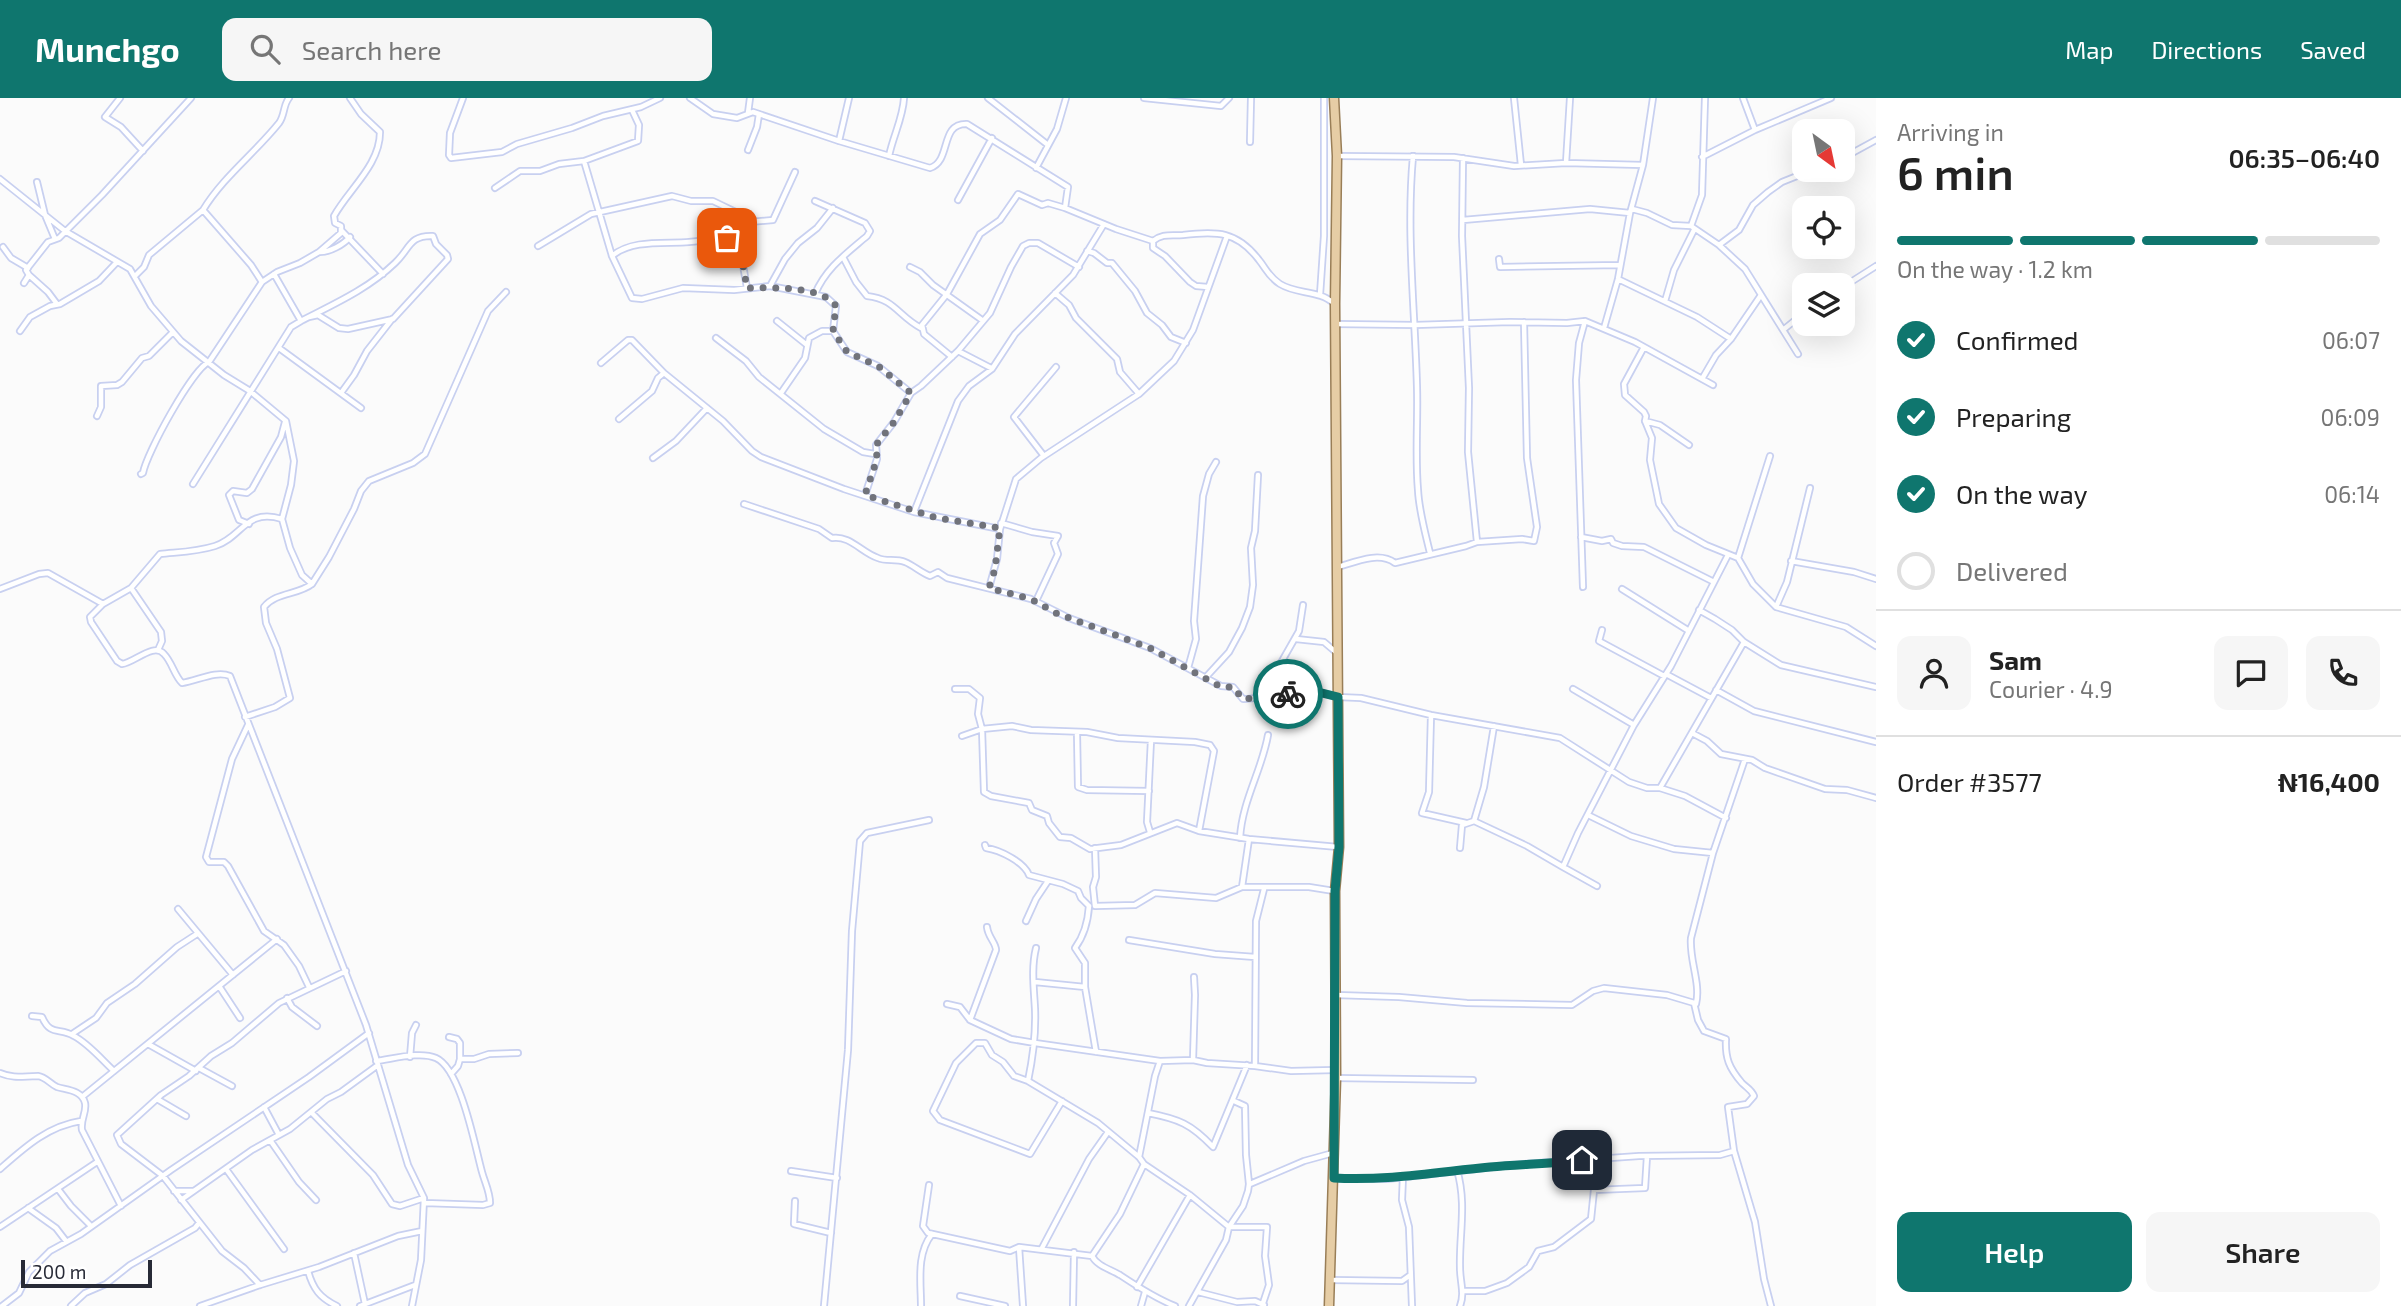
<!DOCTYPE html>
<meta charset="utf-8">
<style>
body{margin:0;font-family:"Exo 2",sans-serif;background:#f6f6f6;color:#222;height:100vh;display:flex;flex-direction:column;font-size:26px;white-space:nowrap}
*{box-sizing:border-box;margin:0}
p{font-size:23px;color:#767676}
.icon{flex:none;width:38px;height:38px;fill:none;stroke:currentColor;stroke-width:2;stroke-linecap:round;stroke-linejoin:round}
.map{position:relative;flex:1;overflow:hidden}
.details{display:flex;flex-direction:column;background:#fff;width:525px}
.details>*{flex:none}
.needle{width:46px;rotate:147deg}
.buttons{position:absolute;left:1792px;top:21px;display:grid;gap:14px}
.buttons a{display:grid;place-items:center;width:63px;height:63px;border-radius:14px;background:#fff;box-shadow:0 7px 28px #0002;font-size:35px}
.scale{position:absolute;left:21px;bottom:18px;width:131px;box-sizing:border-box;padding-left:7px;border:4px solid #272a36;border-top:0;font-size:19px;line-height:24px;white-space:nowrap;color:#272a36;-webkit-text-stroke:5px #fff;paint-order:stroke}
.pin{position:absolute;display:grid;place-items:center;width:60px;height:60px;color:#fff;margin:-30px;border-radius:14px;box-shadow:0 4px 10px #0006}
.courier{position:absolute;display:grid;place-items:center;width:70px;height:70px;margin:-35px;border:5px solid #0f766e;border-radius:50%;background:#fff;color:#222;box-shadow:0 2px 9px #0007}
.head em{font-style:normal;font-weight:600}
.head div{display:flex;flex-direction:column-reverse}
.head{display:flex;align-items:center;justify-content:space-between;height:119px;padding:0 21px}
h1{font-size:46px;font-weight:600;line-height:52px}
.bar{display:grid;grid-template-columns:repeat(4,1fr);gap:10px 7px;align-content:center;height:84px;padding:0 21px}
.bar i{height:9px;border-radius:5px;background:#e0e0e0}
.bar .current{background:#0f766e}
.bar p{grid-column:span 4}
.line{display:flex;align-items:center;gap:18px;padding:0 21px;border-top:2px solid #e0e0e0}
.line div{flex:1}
.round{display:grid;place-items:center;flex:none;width:74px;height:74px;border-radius:14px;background:#f6f6f6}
ol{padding:0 21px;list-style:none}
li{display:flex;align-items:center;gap:21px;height:77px}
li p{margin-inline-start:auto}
li .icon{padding:7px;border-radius:50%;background:#0f766e;color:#fff;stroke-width:4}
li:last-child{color:#767676}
li i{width:38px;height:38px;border:4px solid #e0e0e0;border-radius:50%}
.button{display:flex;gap:14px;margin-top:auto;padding:14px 21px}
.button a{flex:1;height:80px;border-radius:14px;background:#0f766e;color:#fff;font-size:28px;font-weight:600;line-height:80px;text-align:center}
.button a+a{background:#f6f6f6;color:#222}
header{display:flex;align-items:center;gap:42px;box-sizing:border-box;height:98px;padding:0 35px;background:#0f766e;color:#fff}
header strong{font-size:33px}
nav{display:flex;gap:38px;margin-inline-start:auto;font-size:24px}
.search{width:490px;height:63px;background:#f6f6f6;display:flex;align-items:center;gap:18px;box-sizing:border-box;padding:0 24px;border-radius:14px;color:#767676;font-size:26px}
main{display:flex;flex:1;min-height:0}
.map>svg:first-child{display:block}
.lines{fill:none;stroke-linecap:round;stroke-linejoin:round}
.minor-casing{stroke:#c8d0f0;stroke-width:8}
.primary-casing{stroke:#997e57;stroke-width:11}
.minor{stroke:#fff;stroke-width:4.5}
.primary{stroke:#e6cda5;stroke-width:8}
.done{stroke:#71737b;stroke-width:7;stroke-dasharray:0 12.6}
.route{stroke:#0f766e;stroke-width:9}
</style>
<header>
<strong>Munchgo</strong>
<div class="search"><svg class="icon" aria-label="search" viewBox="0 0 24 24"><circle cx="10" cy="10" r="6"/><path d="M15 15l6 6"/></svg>Search here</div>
<nav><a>Map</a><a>Directions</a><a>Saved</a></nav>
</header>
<main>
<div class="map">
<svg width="1876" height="1208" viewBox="0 0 1876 1208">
<rect width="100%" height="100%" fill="#fbfbfb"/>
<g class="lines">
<defs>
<path id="minor" d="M 120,0 L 105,19 L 121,29 L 143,53
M 463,0 L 450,35 L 449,57 L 451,60 L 502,54 L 517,46 L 572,30 L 603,18 L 641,9 L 660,0
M 690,0 L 713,16 L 737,20 L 753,14 L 839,43 L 930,70 C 952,63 939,25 967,26 L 1068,89 L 1065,110
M 988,0 L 1048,47
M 1144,0 L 1221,8 L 1229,0
M 1514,0 L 1521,67
M 1743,0 L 1755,32
M 632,12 L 639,27 L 638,43 L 584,63 L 612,158 L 632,200 L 642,201 L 683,190 L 734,192 L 770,188 L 826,199 L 836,208 L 833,233 L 847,254 L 878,268 L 911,295
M 748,15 L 750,0
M 839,43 L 849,0
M 1250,44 L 1251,0
M 748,52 L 757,29 L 759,16
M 889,58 C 893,38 903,20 904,0
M 1338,58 L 1454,59 L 1514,68 L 1566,65 L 1643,67
M 1413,58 C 1406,135 1415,212 1417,289 C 1418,323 1415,358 1418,392 C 1419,413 1425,434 1430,455
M 1702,59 L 1755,32 L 1831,0
M 1463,60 L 1462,138 L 1469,290 L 1468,354 L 1477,444
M 1843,60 L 1876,42
M 1566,65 L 1570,0
M 1036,70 L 1057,31 L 1066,0
M 0,81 L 65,133 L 130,171 L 151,208 L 181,243 L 224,277 L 250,293 L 286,323 L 294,363 L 291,387 L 282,421 L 290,450 L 302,477 L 312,486 L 329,459 L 354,411 L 361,393 L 369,383 L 413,365 L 425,356 L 488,213 L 506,194
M 37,84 L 45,117 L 55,141
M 495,90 L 520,73 L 540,73 L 559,66 L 584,63
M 958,102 L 992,40
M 1632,111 L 1647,115 L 1672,127 L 1691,128 L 1719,147 L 1745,171 L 1798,256
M 1463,122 L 1590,111 L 1630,115
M 1691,128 L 1702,97 L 1705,0
M 342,133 L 383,176
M 1153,143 C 1163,135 1171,138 1183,137 C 1217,133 1237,133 1259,162 C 1267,172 1269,179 1280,186 C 1293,194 1307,193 1321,198 C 1326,199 1331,203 1335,206
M 1153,143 L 1153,150 L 1165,158 L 1190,184 L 1196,188 L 1208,189
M 1719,147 L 1739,132 L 1753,107 L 1768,94 L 1782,84 L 1812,72
M 538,148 L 591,116 L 672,98 L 691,103 L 713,103 L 740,116 L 749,124
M 3,149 L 11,160 L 28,170
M 1087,153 L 1094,155 L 1107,165 L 1112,165 L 1135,193 L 1147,215 L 1162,227 L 1171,239 L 1186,245
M 320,154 C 330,154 343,147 350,139
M 612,158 C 632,141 665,146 689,144 C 700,143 712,140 723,140 C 729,140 734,142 739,144
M 843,159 L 856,184 L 867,198 C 895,201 898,218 921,230
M 1499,161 L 1500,169 L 1620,167
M 910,169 L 920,174 L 933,187 L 982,222
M 274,176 L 301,223
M 29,177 L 48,194 L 57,206
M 135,178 L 144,169 L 149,157 L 203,112
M 1618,181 L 1697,219 L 1731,241
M 262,184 L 251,167 L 203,112 C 223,79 255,55 279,25 C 285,17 283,7 289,0
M 24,185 L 29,177 L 26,172 L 48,144 L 59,140 L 102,97 L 191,0
M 770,188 L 785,161 L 798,145 L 817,130 L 833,110
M 1843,189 L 1876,168
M 747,190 L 739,144 L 746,126 L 749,124 L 773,122 L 795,74
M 1055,195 L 1069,207 L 1076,220 L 1117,261 L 1120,274 L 1139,296
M 815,196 C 826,170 846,156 867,138 L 870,133 L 865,125 L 815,103
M 1320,197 L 1324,138 L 1324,0
M 1665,203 L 1674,172 L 1694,132
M 777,223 L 807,247
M 1336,226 L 1415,227 L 1510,224 L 1567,225 L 1585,223 L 1635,244 L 1713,287
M 1604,230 L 1618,181 L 1630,115 L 1643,67 L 1653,0
M 1783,232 L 1804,215
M 20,233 L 30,219 L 50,208 L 60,206 L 99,183 L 117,164
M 716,240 L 746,263 L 759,279 L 824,331 L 863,354 L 875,356
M 1644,249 L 1624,286 L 1625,297 L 1644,314 L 1646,318 L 1645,323 L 1660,327 L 1689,347
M 279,250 L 361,310
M 958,253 L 991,270
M 952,259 L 924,236 L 922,227 L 947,196 L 980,136 L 1000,122 L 1018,96 L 1042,107 L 1048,105 L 1065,110 L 1116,131 L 1153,143
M 601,265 L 628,242 L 632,242 L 664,275 L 723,323 L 752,353 L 761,359 L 844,391 L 914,414 L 1000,431
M 1702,281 L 1716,257 L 1731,241 L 1761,197
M 341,295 L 354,277 L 367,253 L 392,221
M 781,295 L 805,260 L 809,240 L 822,233 L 833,233
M 97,318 L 101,309 L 101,288 L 117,287 L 122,284 L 142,260 L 149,258 L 173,234
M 619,321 L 652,293 L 658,280 L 664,275
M 1645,323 L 1652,340 L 1650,362 L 1659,406 L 1676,430 L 1706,447 L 1738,460 L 1753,486 L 1776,509 L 1846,529 L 1876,548
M 1044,358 L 1014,319 L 1056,269
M 653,360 L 676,343 L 707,310
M 141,376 L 143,375 C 146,356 193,270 209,264 L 262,184 L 277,174 L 300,165 L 319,154 L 341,135 L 341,128 L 335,125 L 334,118 C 349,91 380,67 380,34 L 361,16 L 350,0
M 193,386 L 291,229 L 301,223 C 334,206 368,191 395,165 C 410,151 409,137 433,138 L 436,146 L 447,157 L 448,161 L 393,221 L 348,231 L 339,230 L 318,217 L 309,219
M 865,397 L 877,361 L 876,347 L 894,324 L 911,295 L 921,288 L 958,253 L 990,215 L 1011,169 L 1023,148 L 1029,145 L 1038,145 L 1079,169
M 744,406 L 819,431 L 832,440 C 850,437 862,455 878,460 C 886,464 896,460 905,464 C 913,467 920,474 930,478 L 938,474 L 947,480 L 1031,501 L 1069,520 L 1150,550 L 1221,588 L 1233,589 L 1243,601 C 1259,601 1272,595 1287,596 L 1292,592 L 1314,593 L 1338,599 L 1361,600 L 1431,617 L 1560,640 L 1629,684 L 1647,690 L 1660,690 L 1685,698 L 1726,720
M 914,414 L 958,303 L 969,288 L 992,271 L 1015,236 L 1073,177 L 1104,126
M 282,421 C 245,410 243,439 215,448 C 196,454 179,454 160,456 L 131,490 L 103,506 L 90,519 L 91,524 L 117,563 L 122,566 C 134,565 154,544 164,556 C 172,564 174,577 182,585 C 197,583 216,572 230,578 L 366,927 L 408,1067 L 424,1100 L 421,1162 L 412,1208
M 1001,425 L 1032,434 L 1058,438 L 1054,445 L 1058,456 L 1036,503
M 249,426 L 239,422 L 229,397 L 233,393 L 247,395 L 252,391 L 281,339 L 285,324
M 1581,439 L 1602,443 L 1611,441 L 1613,445 L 1622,448 L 1644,449 L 1714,484
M 1738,460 L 1770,358
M 1791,463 L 1854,474 L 1876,481
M 1338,469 C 1355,464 1379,453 1395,465 L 1466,448 L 1477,444 L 1522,441 L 1534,443 L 1537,429 L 1527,360 L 1524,224
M 1583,489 L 1576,282 L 1579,245 L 1585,223
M 131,490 L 161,534 L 162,543 L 158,552
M 989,490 L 997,461 L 1000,431 L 1016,381 L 1041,360 L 1139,296 L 1174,263 L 1193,232 L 1227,138
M 0,491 L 39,476 L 48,475 L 103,506
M 1622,491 L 1689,533
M 1776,509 L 1787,484 L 1810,390
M 1699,512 L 1715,521 L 1732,532 L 1744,544 L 1781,567 L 1876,589
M 1602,532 L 1599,543 L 1664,578
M 1296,541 L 1324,544 L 1337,555
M 1188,570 L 1196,541 L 1194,523 L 1203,398 L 1209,376 L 1216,364
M 1666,576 L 1711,600
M 1206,579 L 1229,554 L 1242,530 L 1250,509 L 1253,487 L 1251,450 L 1255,433 L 1258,377
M 955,591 L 969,591 L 980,600 L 978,616 L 982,631 L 984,694 L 991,698 L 1029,705 L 1032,712 L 1047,718 L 1049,725 L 1060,739 L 1071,740 L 1090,751 L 1121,747 L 1177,725 L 1199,733 L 1249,741 L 1338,749
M 1573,591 L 1634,627
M 1716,592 L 1754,613 L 1876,644
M 1270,596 L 1278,570 L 1299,533 L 1303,507
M 1431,617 L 1429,694 L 1422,715 L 1466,725
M 245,619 L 275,609 L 290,600 L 277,551 L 266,525 L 264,509 C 276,494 298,497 312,486
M 248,627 L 232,661 L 206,759 L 209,764 L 224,764 L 228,768 L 264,833 L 284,847 L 299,868 L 309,889
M 1077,635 L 1078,689 L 1087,692 L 1149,693
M 1692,635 L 1707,643 L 1721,656 L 1752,662 L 1765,670 L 1825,691 L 1847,692 L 1876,700
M 962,638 L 982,631 L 1012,628 L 1031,632 L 1087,634 L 1118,640 L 1195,644 L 1210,647 L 1214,653 L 1199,733
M 1660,690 L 1744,544
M 1588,717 L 1631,738 L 1674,751 L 1713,755
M 1474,723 L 1527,748 L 1563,769
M 1150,734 L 1147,724 L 1151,642
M 1240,740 C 1242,703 1262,672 1268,637
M 985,747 L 986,750 C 1000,752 1024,764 1029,777 L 1063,786 L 1078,793 L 1081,800 L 1089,808
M 1095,750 L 1096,779 L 1093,789 L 1095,808
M 1460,750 L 1462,727 L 1474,723 L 1484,689 L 1494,628
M 1597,788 L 1563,769 L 1578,735 L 1634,627 L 1671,568 L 1728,457
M 1242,789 L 1249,741
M 1089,808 C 1088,823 1084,838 1075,850 L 1085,865 L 1085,889 L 1096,954
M 1095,808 L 1135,807 L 1155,795 L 1216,800 L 1242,789 L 1309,789 L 1334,793
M 178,811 L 233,877
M 1026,823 L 1036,801 L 1048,783
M 1129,842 L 1215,856 L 1255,859
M 1035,884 L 1085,889
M 219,888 L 240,920
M 287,900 L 292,909 L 317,928
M 947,906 L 960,909 L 970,922 L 1011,941 L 1035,945 L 1160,963 L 1193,962 L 1207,965 L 1255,968 L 1291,973 L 1335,972
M 1696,906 C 1701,885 1689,862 1691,840 L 1713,755 L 1745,661
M 32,918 L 42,919 C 51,939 59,929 74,938 C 89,946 101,961 114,973
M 970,922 L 996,852 C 996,845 988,839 987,829
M 72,936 L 96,920 L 107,905 L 135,886 L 177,849 L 197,836
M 449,939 L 457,941 L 460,945 L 460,961
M 148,946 L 196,973
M 410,959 L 412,935 L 416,927
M 1193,962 L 1195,897 L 1194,879
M 376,963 C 393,961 420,953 436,960 C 461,971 475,1049 482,1074 C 485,1085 490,1094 490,1105 L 483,1107 L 425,1105
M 1255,967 L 1256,823 L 1264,791
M 199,970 L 232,988
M 0,975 C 14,981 23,978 38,978 C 46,979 50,986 57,989 C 67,992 82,992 85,1005 C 87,1014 80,1022 82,1032 L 121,1108
M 451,976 L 458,968 L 460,961 L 474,961 L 489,956 L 518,955
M 1336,980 L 1473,982
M 1028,983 C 1033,959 1036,936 1035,911 C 1034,891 1031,870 1036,850
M 82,999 L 277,841
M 157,1001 L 186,1018
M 1062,1003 L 1030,1056 L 940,1022 L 933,1013 L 956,965 L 976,945 L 985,945 L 992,957 L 1003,964 L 1014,978 L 1028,983 L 1098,1025 L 1139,1059 L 1144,1066 L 1190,1097 L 1229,1129 L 1267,1129 L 1265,1158 L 1269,1187 L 1263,1205
M 264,1009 L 279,1037
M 311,1014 L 373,1077 L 392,1106 L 400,1108 L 424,1100
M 1148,1015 C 1179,1021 1191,1026 1213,1049 L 1247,967
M 270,1042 L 299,1084 L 316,1102
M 1734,1053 L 1755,1124 L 1764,1181 L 1771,1208
M 1139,1059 L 1155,978 L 1160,963
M 0,1071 C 25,1049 48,1028 81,1023
M 226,1071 L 284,1151
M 1457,1072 C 1467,1106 1459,1136 1460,1170 C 1460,1184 1465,1195 1460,1208
M 791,1073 L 837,1080
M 1403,1078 L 1402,1102 L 1409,1129 L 1412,1208
M 1334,1080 L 1387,1081 L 1511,1067 L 1639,1058 L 1720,1057 L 1734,1053 L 1728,1009 L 1747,1006 L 1754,998 C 1751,991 1747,990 1742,985 C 1729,970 1725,960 1726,941 L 1704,933 L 1698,922 L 1694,905 L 1667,897 L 1604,890 L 1593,893 L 1572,907 L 1467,905 L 1399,899 L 1336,897
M 1250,1086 L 1304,1063 L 1333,1055
M 929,1087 L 923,1128 L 928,1135 L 1010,1153 L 1019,1149 L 1092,1158 C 1097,1168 1110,1171 1120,1177 C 1138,1189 1155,1200 1175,1208
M 58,1091 L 71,1108 L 91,1128
M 174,1093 L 193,1093
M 181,1102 L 252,1052 L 290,1031 L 327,1001 L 341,994 L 378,967
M 795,1103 L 794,1126 L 831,1135
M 28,1110 L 56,1130 L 66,1143
M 0,1129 L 97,1064
M 1019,1149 L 1023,1208
M 1042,1150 L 1089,1061 L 1108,1034
M 354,1155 L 365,1206
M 1092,1158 L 1120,1116 L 1144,1066
M 308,1173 C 313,1191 320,1200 337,1208
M 1331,1182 L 1402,1183 L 1409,1178
M 260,1187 L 244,1170 L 222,1153 L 163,1078 L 121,1046 L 117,1037 L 161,997 L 189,978 L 211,958 L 232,945 L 279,905 L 346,873
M 1137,1189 L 1190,1097
M 1462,1193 L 1485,1193 L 1507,1185 L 1529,1169 L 1538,1153 L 1554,1149 L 1591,1121 L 1594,1092 L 1645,1090 L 1647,1058
M 1198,1194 L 1237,1204 L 1255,1203 L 1264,1207
M 960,1198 L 1005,1208
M 2,1208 L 19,1195 L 29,1174 L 50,1153 L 81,1136 L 171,1072 L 309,979 L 369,935
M 71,1208 L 85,1195 L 106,1186 L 130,1167 L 195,1130 L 199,1125
M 200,1208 L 260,1187 L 319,1169 L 398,1138 L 422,1133
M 360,1208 L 415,1187
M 824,1208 L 848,952 L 852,833 L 860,743 L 867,735 L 929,722
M 921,1208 C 921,1184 916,1156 932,1136
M 1073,1208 L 1074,1154
M 1141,1208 L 1145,1194
M 1189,1208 L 1226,1142 L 1229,1129 L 1243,1108 L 1248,1093 L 1249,1086 L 1246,1057 L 1245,1008 L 1234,1003"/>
<path id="primary" d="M 1329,1208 L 1336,980 L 1335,793 L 1339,749 L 1335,206 L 1337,58 L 1334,0"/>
</defs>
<use href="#minor" class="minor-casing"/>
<use href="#primary" class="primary-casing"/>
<use href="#minor" class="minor"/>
<use href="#primary" class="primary"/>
</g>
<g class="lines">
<path class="done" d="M 727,140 L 739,144 L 747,190 C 770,190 821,187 836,208 L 833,233 L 847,254 L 878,268 L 911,295 L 894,324 L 876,347 L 877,361 L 865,397 L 937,420 L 1000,430 L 995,471 L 989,490 L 1031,501 L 1056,515 L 1150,550 L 1221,589 L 1233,589 L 1243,601 C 1259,600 1272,596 1288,596"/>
<path class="route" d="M 1288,596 L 1292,592 L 1314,593 L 1338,599 L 1339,749 L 1335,793 L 1334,1080 C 1386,1083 1438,1074 1490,1069 C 1521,1066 1551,1066 1582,1062"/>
</g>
</svg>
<div class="buttons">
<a><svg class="needle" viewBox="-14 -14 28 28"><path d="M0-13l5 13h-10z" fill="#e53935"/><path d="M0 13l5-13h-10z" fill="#767676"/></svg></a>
<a><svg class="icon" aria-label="locate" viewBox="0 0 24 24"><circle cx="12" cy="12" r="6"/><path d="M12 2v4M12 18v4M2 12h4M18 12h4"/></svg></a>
<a><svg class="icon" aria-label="layers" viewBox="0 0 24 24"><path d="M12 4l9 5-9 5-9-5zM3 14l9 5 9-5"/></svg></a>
</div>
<div class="scale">200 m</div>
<div class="pin" style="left:727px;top:140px;background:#ea580c"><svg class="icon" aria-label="bag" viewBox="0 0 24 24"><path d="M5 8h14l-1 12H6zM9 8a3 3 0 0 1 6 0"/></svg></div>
<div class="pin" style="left:1582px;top:1062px;background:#1f2937"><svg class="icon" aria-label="home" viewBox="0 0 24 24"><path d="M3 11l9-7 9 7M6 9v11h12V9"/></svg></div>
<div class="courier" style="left:1288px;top:596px"><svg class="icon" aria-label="bike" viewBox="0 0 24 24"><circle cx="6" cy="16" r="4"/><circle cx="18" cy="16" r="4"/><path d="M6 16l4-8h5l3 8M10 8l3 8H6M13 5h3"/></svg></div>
</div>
<section class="details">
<div class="head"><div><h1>6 min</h1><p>Arriving in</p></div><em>06:35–06:40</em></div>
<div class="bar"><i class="current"></i><i class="current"></i><i class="current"></i><i></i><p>On the way · 1.2 km</p></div>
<ol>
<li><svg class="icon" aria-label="check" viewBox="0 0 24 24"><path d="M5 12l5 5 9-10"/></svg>Confirmed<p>06:07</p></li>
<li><svg class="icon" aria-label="check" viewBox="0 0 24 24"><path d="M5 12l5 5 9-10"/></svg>Preparing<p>06:09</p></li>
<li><svg class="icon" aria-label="check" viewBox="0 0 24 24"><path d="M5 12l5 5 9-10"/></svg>On the way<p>06:14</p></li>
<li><i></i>Delivered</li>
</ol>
<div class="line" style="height:126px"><a class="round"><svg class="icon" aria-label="person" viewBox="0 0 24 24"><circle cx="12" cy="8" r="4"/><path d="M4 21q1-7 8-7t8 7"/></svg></a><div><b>Sam</b><p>Courier · 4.9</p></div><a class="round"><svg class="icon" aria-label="chat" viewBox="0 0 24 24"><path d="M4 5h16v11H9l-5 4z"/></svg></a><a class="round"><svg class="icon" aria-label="phone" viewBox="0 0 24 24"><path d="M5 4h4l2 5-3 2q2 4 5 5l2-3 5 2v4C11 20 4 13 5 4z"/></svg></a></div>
<div class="line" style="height:91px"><div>Order #3577</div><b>₦16,400</b></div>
<div class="button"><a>Help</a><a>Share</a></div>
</section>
</main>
